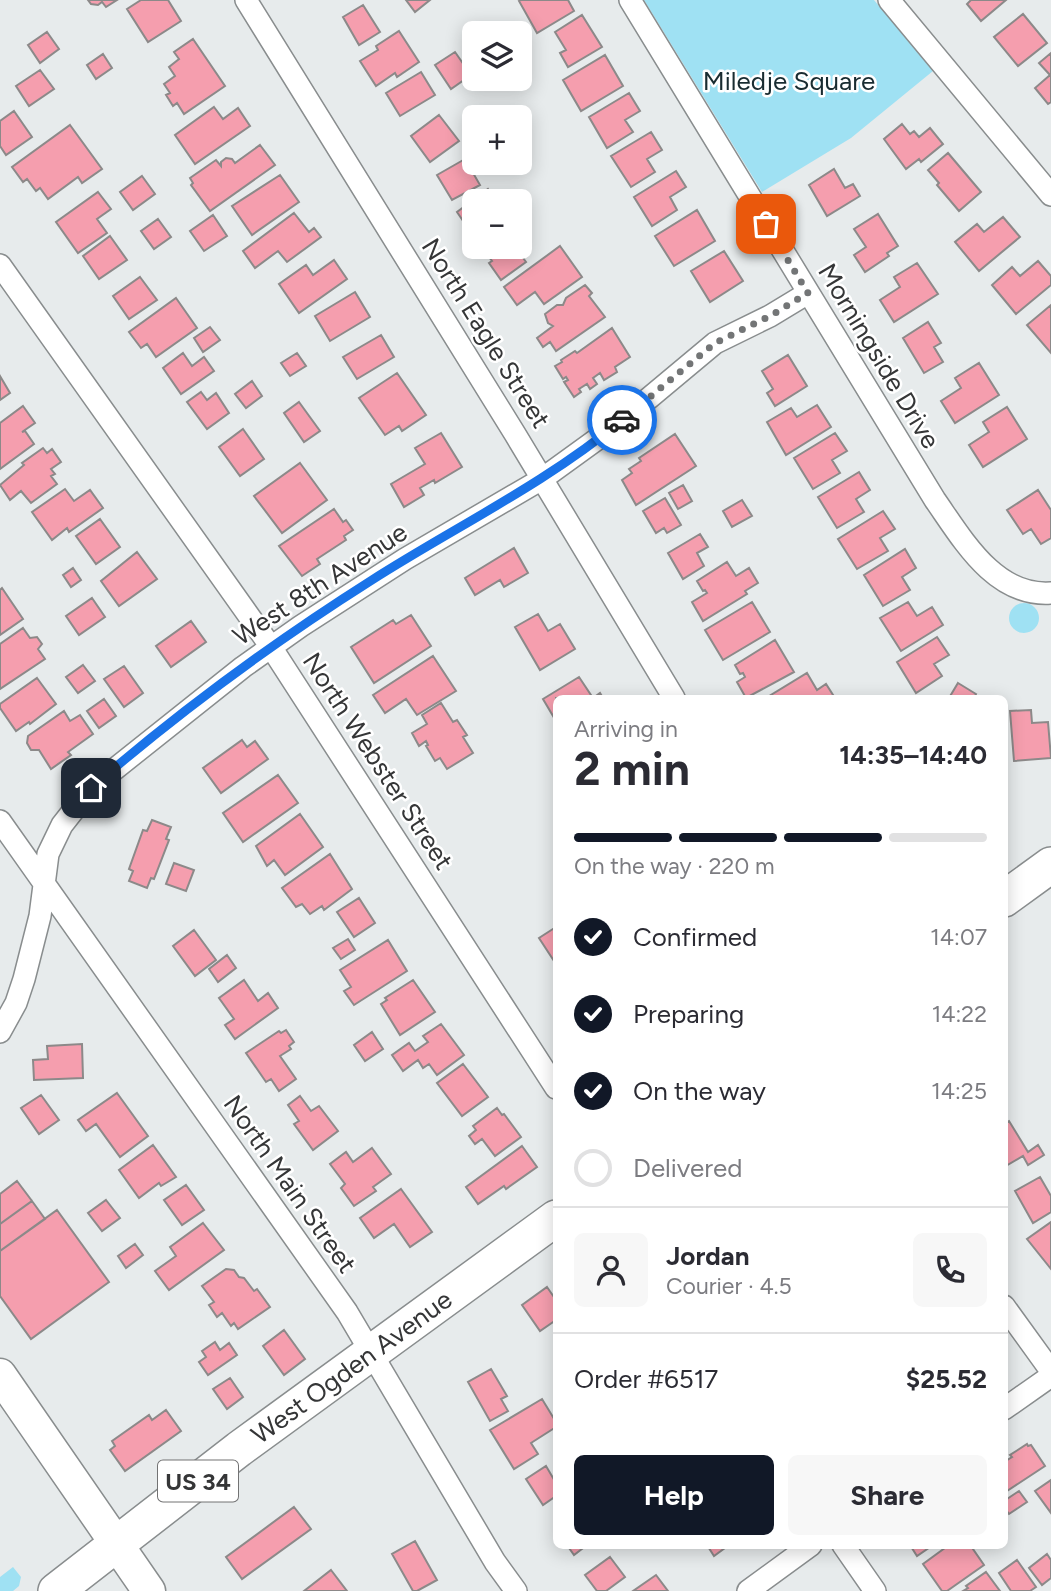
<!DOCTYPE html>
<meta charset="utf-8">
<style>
body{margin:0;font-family:Figtree,sans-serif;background:#f7f7f7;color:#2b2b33;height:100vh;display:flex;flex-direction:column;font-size:26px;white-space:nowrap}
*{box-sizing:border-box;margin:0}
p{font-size:23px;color:#7c7c81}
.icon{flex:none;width:38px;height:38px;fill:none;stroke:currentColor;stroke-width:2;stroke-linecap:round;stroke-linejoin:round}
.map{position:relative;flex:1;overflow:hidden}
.sheet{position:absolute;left:553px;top:695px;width:455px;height:854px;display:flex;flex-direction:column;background:#fff;border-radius:10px;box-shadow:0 4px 18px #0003}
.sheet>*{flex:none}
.tools{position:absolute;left:462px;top:21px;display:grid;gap:14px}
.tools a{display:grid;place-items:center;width:70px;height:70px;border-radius:10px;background:#fff;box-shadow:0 4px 18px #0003;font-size:35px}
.pin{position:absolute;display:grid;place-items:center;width:60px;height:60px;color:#fff;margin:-30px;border-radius:14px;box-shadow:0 4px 10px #0006}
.courier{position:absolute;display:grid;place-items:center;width:70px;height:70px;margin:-35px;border:5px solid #1a73e8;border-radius:50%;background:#fff;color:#222;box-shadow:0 2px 9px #0007}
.head em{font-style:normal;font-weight:700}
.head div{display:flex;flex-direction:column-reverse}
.head{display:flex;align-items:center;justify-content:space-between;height:119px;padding:0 21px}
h1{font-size:46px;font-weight:700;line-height:52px}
.bar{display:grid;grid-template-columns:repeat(4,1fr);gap:10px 7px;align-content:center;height:84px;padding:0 21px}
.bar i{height:9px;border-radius:5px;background:#e1e1e2}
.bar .selected{background:#111827}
.bar p{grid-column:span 4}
.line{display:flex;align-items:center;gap:18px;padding:0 21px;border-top:2px solid #e1e1e2}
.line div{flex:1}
.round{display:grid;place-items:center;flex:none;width:74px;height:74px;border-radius:10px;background:#f7f7f7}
ol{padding:0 21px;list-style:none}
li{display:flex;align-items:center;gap:21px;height:77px}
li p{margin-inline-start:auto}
li .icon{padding:7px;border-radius:50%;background:#111827;color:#fff;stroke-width:4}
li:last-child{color:#7c7c81}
li i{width:38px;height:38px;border:4px solid #e1e1e2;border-radius:50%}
.cta{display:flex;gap:14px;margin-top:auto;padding:14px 21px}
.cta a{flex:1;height:80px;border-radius:10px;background:#111827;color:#fff;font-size:28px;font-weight:700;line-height:80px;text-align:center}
.cta a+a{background:#f7f7f7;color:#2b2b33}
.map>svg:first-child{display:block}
.green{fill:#9fe1f3}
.building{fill:#f59eae;stroke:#8c8989;stroke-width:2}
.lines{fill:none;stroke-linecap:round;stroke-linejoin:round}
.minor-casing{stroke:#898d8e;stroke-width:24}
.secondary-casing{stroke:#898d8e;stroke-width:35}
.primary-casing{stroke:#898d8e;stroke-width:38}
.minor{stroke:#fff;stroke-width:21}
.secondary{stroke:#fff;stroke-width:32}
.primary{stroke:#fff;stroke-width:35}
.done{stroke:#737576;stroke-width:7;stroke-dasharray:0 12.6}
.route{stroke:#1a73e8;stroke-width:9}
.labels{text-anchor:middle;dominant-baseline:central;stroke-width:5;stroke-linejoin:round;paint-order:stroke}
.shield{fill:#fff;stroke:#727273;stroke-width:2}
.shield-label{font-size:24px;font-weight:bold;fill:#353637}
.park-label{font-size:26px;fill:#192c31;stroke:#fff}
.street-label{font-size:26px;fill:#353637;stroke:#fff}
</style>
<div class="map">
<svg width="1051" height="1591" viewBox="0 0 1051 1591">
<rect width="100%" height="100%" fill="#e7ebec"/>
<path class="green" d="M 644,0 L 874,0 L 933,71 L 851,138 L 762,192 Z
M1009 618a15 15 0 1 1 30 0a15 15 0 1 1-30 0Z
M 13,1567 L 21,1577 L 19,1586 L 13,1591 L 0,1591 L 0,1577 Z"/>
<path class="building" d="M 88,0 L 117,0 L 106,7 L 102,2 L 98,5 L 91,4 Z
M 141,0 L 168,0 L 181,21 L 148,42 L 127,9 Z
M 406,0 L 430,0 L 415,12 Z
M 521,0 L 568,0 L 574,11 L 537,33 L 519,1 Z
M 971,0 L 1006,0 L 981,21 L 967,4 Z
M 363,5 L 380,32 L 359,45 L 343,17 Z
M 1023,14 L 1047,43 L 1018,66 L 994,37 Z
M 582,15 L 602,47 L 568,67 L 560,53 L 566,50 L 555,32 Z
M 399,31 L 419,62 L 397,77 L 395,73 L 376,86 L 360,61 L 378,50 L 376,46 Z
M 47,32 L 59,49 L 40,63 L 28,45 Z
M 193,39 L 225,86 L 184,114 L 177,103 L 173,106 L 166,95 L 170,93 L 164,84 L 175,76 L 169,67 L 179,59 L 174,52 Z
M 455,52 L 471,75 L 451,89 L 435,65 Z
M 1051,53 L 1051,102 L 1048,104 L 1035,88 L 1050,75 L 1039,63 Z
M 103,54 L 112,68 L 96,79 L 87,65 Z
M 605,55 L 623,86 L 581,111 L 563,80 Z
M 40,70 L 54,89 L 29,106 L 16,86 Z
M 421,72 L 435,95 L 400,116 L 386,93 Z
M 629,93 L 640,111 L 625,120 L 633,132 L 607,148 L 589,117 Z
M 214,107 L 223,119 L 238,108 L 250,126 L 195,164 L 175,135 Z
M 14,111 L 32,137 L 6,155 L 0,146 L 0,121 Z
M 439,115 L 459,141 L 430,162 L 411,136 Z
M 902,124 L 910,134 L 914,131 L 919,137 L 930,128 L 943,144 L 921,162 L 919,159 L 906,169 L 884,139 Z
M 70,125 L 102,169 L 82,183 L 78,177 L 48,199 L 40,188 L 36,191 L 27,179 L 23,182 L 12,167 Z
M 651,132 L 662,150 L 647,159 L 655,172 L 631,187 L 611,156 Z
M 474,141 L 474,160 L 473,161 L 464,148 Z
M 260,145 L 275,165 L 210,211 L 191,185 L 193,183 L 190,178 L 216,160 L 221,166 L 221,162 L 226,158 L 232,159 L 235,163 Z
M 948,153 L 981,192 L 959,211 L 937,185 L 939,183 L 928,170 Z
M 465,159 L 480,185 L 452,200 L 437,175 Z
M 834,169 L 845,188 L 853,184 L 860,196 L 827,216 L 809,185 Z
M 676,171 L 686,187 L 670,197 L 677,210 L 652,226 L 634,197 Z
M 280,175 L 299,202 L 252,235 L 232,206 Z
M 142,176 L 155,194 L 133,210 L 120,192 Z
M 488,189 L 497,201 L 474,201 L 474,237 L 457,212 Z
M 98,192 L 111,209 L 97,219 L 107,233 L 78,253 L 56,222 Z
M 520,195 L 530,208 L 520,215 L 520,201 L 512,201 Z
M 697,210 L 715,241 L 674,266 L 655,236 Z
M 294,213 L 309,232 L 314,228 L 321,237 L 287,262 L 278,251 L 255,268 L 243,251 Z
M 878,214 L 898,246 L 887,253 L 889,256 L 865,272 L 854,255 L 866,247 L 854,229 Z
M 213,215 L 227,236 L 204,251 L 190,231 Z
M 1003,217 L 1020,237 L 979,271 L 955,242 L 977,224 L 984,232 Z
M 158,219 L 171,237 L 154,249 L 141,231 Z
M 110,236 L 127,260 L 99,279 L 83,256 Z
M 560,246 L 582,277 L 544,304 L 535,292 L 517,305 L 504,287 Z
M 492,247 L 515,247 L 526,262 L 501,280 L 489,263 L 492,261 L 485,252 Z
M 724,251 L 743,281 L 710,302 L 691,271 Z
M 334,260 L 347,279 L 299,313 L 279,284 L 306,265 L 313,275 Z
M 1038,261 L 1051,276 L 1051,285 L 1016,314 L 992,285 L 1012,267 L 1020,276 Z
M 917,263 L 938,294 L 894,322 L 880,300 L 900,287 L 894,277 Z
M 140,277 L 157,300 L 129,319 L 113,296 Z
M 585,285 L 592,293 L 589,296 L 605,317 L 556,351 L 550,342 L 543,347 L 537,338 L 553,326 L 548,323 L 545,314 L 557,305 L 563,305 L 566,298 Z
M 355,292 L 370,317 L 330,341 L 315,316 Z
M 176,298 L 197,328 L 156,357 L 147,344 L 141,348 L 129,332 Z
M 1051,305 L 1051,353 L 1027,325 Z
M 928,322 L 941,343 L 934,347 L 943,362 L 924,373 L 903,338 Z
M 210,327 L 220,340 L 203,352 L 194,338 Z
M 612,328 L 630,357 L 615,367 L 617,372 L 604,380 L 600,373 L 593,378 L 597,384 L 590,389 L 587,384 L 579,389 L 581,392 L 574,397 L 564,382 L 568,380 L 566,377 L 563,379 L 555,366 L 562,362 L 561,360 L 575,351 L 577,353 Z
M 381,335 L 394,357 L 357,379 L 343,357 Z
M 183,353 L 192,366 L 204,357 L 214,371 L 181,394 L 163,368 Z
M 297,353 L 306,366 L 290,376 L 281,363 Z
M 788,355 L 807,386 L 775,406 L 767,393 L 773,389 L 762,371 Z
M 979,363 L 999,395 L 955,423 L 941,401 L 961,388 L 955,378 Z
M 397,373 L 426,415 L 402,431 L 399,426 L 385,435 L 359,398 Z
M 0,376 L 10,393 L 0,400 Z
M 252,381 L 262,396 L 246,408 L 235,394 Z
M 201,392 L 207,400 L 216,393 L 229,413 L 207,429 L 187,402 Z
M 299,402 L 320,431 L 304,442 L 284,413 Z
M 817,405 L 831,427 L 786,455 L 767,422 L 791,408 L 797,417 Z
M 23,406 L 35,423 L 22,432 L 25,431 L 34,444 L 0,469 L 0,423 Z
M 1007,407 L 1027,439 L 983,467 L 969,445 L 989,432 L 983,422 Z
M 243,429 L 264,459 L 240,476 L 219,447 Z
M 441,433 L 462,467 L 435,483 L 434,480 L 420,488 L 424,495 L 404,507 L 391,484 L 425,464 L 415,448 Z
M 835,433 L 847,451 L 832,460 L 840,473 L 813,489 L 794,458 Z
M 675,434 L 696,466 L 636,505 L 622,480 L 632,473 L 629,469 L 641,461 L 639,458 Z
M 43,448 L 47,453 L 52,449 L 61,462 L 51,469 L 55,474 L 51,476 L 57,484 L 31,503 L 21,491 L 10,500 L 0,485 L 24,465 L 22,463 Z
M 300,463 L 327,500 L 282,533 L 254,496 Z
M 859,472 L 870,490 L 856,499 L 864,512 L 837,528 L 818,497 Z
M 683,485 L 692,501 L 678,509 L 669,493 Z
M 65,489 L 74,501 L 90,490 L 103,508 L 69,532 L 67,528 L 52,540 L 32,512 Z
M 1038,490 L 1051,510 L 1051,538 L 1041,544 L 1031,529 L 1023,534 L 1007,510 Z
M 665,498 L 681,525 L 667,533 L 664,528 L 656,533 L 643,511 Z
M 742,500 L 752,516 L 732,527 L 723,511 Z
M 334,509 L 343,522 L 346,520 L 353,530 L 344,536 L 346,540 L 317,559 L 320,564 L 302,576 L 279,546 Z
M 883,511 L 895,529 L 880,538 L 888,551 L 857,569 L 838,539 Z
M 100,519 L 120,547 L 96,564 L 76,536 Z
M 700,534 L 708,547 L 697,553 L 704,566 L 683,579 L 668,553 Z
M 514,548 L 528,573 L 504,587 L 500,580 L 475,595 L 465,578 Z
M 905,549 L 916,568 L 902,577 L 910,590 L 883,606 L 864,575 Z
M 137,552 L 157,579 L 119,606 L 101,581 Z
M 727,562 L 736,576 L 749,568 L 758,583 L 745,591 L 747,594 L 703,621 L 692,602 L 707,593 L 705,590 L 703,591 L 697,581 Z
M 73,568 L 81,580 L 71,587 L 63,575 Z
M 2,588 L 23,619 L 0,635 L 0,590 Z
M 92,598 L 105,617 L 79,635 L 66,616 Z
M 752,602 L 770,632 L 723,660 L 705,630 Z
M 908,602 L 917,616 L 932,607 L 943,625 L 901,651 L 880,618 Z
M 538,614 L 548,631 L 560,624 L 575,649 L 540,670 L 515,627 Z
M 411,615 L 431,646 L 374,683 L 351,647 L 393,620 L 396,624 Z
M 191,621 L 206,642 L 171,667 L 156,646 Z
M 23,628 L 30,638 L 37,637 L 42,644 L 38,649 L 45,659 L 0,689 L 0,644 Z
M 937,637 L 949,655 L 934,664 L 942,676 L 916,693 L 897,662 Z
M 775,640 L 794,672 L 746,698 L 737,682 L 745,677 L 743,673 L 740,674 L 735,665 Z
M 433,656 L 456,691 L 417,715 L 406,699 L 385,713 L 373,695 Z
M 83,665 L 95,681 L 78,693 L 66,677 Z
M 124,666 L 143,693 L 124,707 L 104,679 Z
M 807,673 L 817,690 L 826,684 L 835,698 L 766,698 Z
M 579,677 L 593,698 L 600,693 L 603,698 L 556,698 L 556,721 L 543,699 Z
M 37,678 L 56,704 L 30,724 L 29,722 L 16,731 L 0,708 L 0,704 Z
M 958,683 L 976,694 L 974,698 L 949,698 Z
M 104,699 L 116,716 L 99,728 L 87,711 Z
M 441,703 L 453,722 L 457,720 L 467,735 L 463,737 L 473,753 L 447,769 L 440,758 L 435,761 L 426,746 L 428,745 L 426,741 L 419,746 L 412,733 L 427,724 L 422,715 Z
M 1031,710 L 1032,723 L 1048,722 L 1051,758 L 1014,761 L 1010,711 Z
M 64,711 L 70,721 L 80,715 L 93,734 L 68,752 L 71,755 L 51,769 L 39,750 L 31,750 L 27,743 L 28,736 Z
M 242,740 L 247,747 L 255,741 L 268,759 L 221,793 L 203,768 Z
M 278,775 L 298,803 L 243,842 L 223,813 Z
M 300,814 L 323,847 L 285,875 L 274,860 L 267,866 L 256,846 Z
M 152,820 L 171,827 L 166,839 L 169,840 L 154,879 L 151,878 L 147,888 L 129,881 L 133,871 L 129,869 L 143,830 L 147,831 Z
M 330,854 L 352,889 L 324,910 L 322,906 L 310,914 L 302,904 L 296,907 L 282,888 Z
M 174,863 L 194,870 L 186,891 L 166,884 Z
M 359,898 L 375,923 L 354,937 L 337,912 Z
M 556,927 L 556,960 L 554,961 L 539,938 Z
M 194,930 L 216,960 L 195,976 L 173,946 Z
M 348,939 L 355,950 L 341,959 L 333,948 Z
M 388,940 L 407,971 L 354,1005 L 344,991 L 351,987 L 340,970 Z
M 227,955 L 236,968 L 218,982 L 209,969 Z
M 244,980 L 258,1001 L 268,993 L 278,1008 L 235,1039 L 225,1025 L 234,1019 L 219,998 Z
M 413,980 L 435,1012 L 400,1035 L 381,1004 L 387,1000 L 385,998 Z
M 441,1024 L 464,1055 L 437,1075 L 429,1064 L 423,1068 L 418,1060 L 403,1071 L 392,1055 L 409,1043 L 415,1051 L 428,1042 L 423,1036 Z
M 286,1030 L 294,1042 L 289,1046 L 291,1049 L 280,1056 L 296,1079 L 279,1091 L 271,1079 L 266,1082 L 246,1053 L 279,1031 L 281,1033 Z
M 372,1032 L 383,1049 L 365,1061 L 354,1045 Z
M 82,1044 L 83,1078 L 34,1080 L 33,1060 L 48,1059 L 47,1046 Z
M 463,1064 L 488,1097 L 462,1116 L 437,1083 Z
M 117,1093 L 148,1136 L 120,1157 L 96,1124 L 86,1131 L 78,1120 Z
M 41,1095 L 59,1120 L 39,1134 L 21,1108 Z
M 300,1096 L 311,1111 L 319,1106 L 338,1131 L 313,1150 L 294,1124 L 299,1121 L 288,1105 Z
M 497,1108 L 502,1115 L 504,1114 L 521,1137 L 495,1156 L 482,1139 L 475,1144 L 469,1136 L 476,1130 L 473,1126 Z
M 1009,1121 L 1028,1152 L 1038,1145 L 1044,1155 L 1028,1165 L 1023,1156 L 1004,1167 L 1004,1124 Z
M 153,1145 L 176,1177 L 161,1186 L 159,1183 L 139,1198 L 119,1170 Z
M 522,1146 L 537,1167 L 506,1189 L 504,1186 L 478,1204 L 466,1187 Z
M 372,1148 L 391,1174 L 373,1187 L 376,1191 L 354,1206 L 341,1188 L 345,1184 L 330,1164 L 346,1152 L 353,1162 Z
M 1040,1177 L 1051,1196 L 1051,1212 L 1033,1223 L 1015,1191 Z
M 17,1181 L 32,1201 L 0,1224 L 0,1194 Z
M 186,1185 L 204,1210 L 182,1225 L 164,1200 Z
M 401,1189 L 432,1232 L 410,1247 L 394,1224 L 374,1238 L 360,1218 Z
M 106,1200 L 120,1218 L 102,1231 L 88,1213 Z
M 32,1201 L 45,1219 L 0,1251 L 0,1224 Z
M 57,1210 L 109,1282 L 31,1339 L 0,1296 L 0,1251 Z
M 1051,1222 L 1051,1269 L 1027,1239 Z
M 203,1223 L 224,1250 L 169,1290 L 155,1271 L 176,1256 L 170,1247 Z
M 135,1244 L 143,1255 L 126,1268 L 118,1256 Z
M 226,1269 L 234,1270 L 239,1277 L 244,1278 L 254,1291 L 257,1289 L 270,1307 L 238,1329 L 234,1323 L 231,1326 L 222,1313 L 217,1317 L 209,1305 L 214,1302 L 202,1286 Z
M 547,1287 L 556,1300 L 556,1320 L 540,1331 L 522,1305 Z
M 284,1330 L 305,1359 L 284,1375 L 263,1346 Z
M 215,1342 L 220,1350 L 229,1343 L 237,1355 L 208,1375 L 199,1362 L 206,1357 L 202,1351 Z
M 491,1369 L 507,1396 L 501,1399 L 508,1411 L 490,1421 L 468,1382 Z
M 230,1378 L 243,1397 L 227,1409 L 213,1389 Z
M 542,1399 L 556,1422 L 556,1427 L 531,1443 L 538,1454 L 514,1469 L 490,1430 Z
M 166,1410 L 181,1431 L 125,1471 L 110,1450 L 115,1446 L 112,1441 L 149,1415 L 152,1420 Z
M 1027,1444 L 1028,1446 L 1031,1445 L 1045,1466 L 1004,1493 L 1004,1462 L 1012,1457 L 1010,1455 Z
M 546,1466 L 556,1483 L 556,1496 L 543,1505 L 526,1479 Z
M 1051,1480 L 1051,1513 L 1035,1491 Z
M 1019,1491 L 1027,1502 L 1009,1514 L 1004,1507 L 1004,1501 Z
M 294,1507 L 311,1529 L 242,1579 L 226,1557 Z
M 415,1541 L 437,1580 L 417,1591 L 413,1591 L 392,1554 Z
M 567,1545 L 587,1545 L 574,1555 Z
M 707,1545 L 729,1545 L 714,1556 Z
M 910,1545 L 933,1545 L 917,1556 Z
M 949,1545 L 977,1545 L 973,1549 L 984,1565 L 947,1591 L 942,1591 L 923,1564 Z
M 1047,1554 L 1051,1560 L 1051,1578 L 1042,1585 L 1029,1568 Z
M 610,1557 L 625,1577 L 606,1591 L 597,1591 L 585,1575 Z
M 1017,1560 L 1036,1587 L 1030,1591 L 1011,1591 L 999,1573 Z
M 331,1570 L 347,1591 L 304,1591 Z
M 986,1572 L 1000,1591 L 963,1591 L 968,1588 L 966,1586 Z
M 656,1575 L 668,1591 L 633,1591 Z"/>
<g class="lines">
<defs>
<path id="minor" d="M 246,0 L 515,434 L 674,698
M 630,0 L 935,500 C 963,540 995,597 1051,593
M 889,0 L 1051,195
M 0,265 L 271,647 L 556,1088
M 0,821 L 347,1312 L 495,1562 L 516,1591
M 0,1032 L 16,1003 L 24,979 L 40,916 L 48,854 L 62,825 L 91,788 L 243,667 L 301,626 L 405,559 L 542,479 L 618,424 L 715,343 L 770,316 L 808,293
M 1004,1306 L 1051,1371
M 1004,1409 L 1051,1376
M 843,1545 L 875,1591
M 748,1591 L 811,1545"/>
<path id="secondary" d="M 0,1375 L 149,1591"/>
<g id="primary">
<path d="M 1004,899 L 1051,865"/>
<path id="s1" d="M 56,1591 L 239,1449 L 556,1218"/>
</g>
</defs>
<use href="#minor" class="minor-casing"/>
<use href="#secondary" class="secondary-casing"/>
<use href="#primary" class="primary-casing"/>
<use href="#minor" class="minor"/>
<use href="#secondary" class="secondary"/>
<use href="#primary" class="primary"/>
</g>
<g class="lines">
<path class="done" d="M 622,420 L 715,343 L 770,316 L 808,293 L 766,224"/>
<path class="route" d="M 91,788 C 179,712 274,642 372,580 C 455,527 545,484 622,420"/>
</g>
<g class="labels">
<rect class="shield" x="158" y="1460.5" width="80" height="41" rx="5"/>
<g class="shield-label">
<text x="198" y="1481">US 34</text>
</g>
<g class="park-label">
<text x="789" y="81">Miledje Square</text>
</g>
<g class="street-label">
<text transform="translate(486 333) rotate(58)">North Eagle Street</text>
<text transform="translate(879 356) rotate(59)">Morningside Drive</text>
<text transform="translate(320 584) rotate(-33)">West 8th Avenue</text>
<text transform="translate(378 761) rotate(57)">North Webster Street</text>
<text transform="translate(290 1184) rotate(55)">North Main Street</text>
<text stroke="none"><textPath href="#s1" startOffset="371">West Ogden Avenue</textPath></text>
</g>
</g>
</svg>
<div class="tools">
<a><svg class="icon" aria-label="layers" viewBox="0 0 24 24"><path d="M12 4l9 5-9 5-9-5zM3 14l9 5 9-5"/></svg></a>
<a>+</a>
<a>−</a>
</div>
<div class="pin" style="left:766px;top:224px;background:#ea580c"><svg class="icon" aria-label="bag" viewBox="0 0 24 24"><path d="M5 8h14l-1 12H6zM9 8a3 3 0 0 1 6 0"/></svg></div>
<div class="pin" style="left:91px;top:788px;background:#1f2937"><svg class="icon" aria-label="home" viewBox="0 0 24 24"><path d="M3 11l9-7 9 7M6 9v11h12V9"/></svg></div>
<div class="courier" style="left:622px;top:420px"><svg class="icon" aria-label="car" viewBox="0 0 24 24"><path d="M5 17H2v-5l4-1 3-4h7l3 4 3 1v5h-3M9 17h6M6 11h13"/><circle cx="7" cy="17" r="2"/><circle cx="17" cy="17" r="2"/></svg></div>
<section class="sheet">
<div class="head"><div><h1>2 min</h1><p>Arriving in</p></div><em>14:35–14:40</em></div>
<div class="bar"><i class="selected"></i><i class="selected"></i><i class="selected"></i><i></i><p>On the way · 220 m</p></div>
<ol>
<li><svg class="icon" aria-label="check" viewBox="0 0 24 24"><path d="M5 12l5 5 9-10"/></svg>Confirmed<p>14:07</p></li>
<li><svg class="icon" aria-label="check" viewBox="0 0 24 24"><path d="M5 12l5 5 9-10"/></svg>Preparing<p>14:22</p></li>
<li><svg class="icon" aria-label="check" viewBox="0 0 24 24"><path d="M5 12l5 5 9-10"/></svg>On the way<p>14:25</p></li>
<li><i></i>Delivered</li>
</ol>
<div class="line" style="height:126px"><a class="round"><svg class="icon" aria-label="person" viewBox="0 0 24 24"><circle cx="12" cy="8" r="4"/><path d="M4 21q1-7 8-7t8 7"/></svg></a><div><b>Jordan</b><p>Courier · 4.5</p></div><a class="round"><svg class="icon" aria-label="phone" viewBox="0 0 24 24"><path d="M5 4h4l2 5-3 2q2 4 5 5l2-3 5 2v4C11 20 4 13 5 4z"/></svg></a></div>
<div class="line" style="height:91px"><div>Order #6517</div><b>$25.52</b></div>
<div class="cta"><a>Help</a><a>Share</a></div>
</section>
</div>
